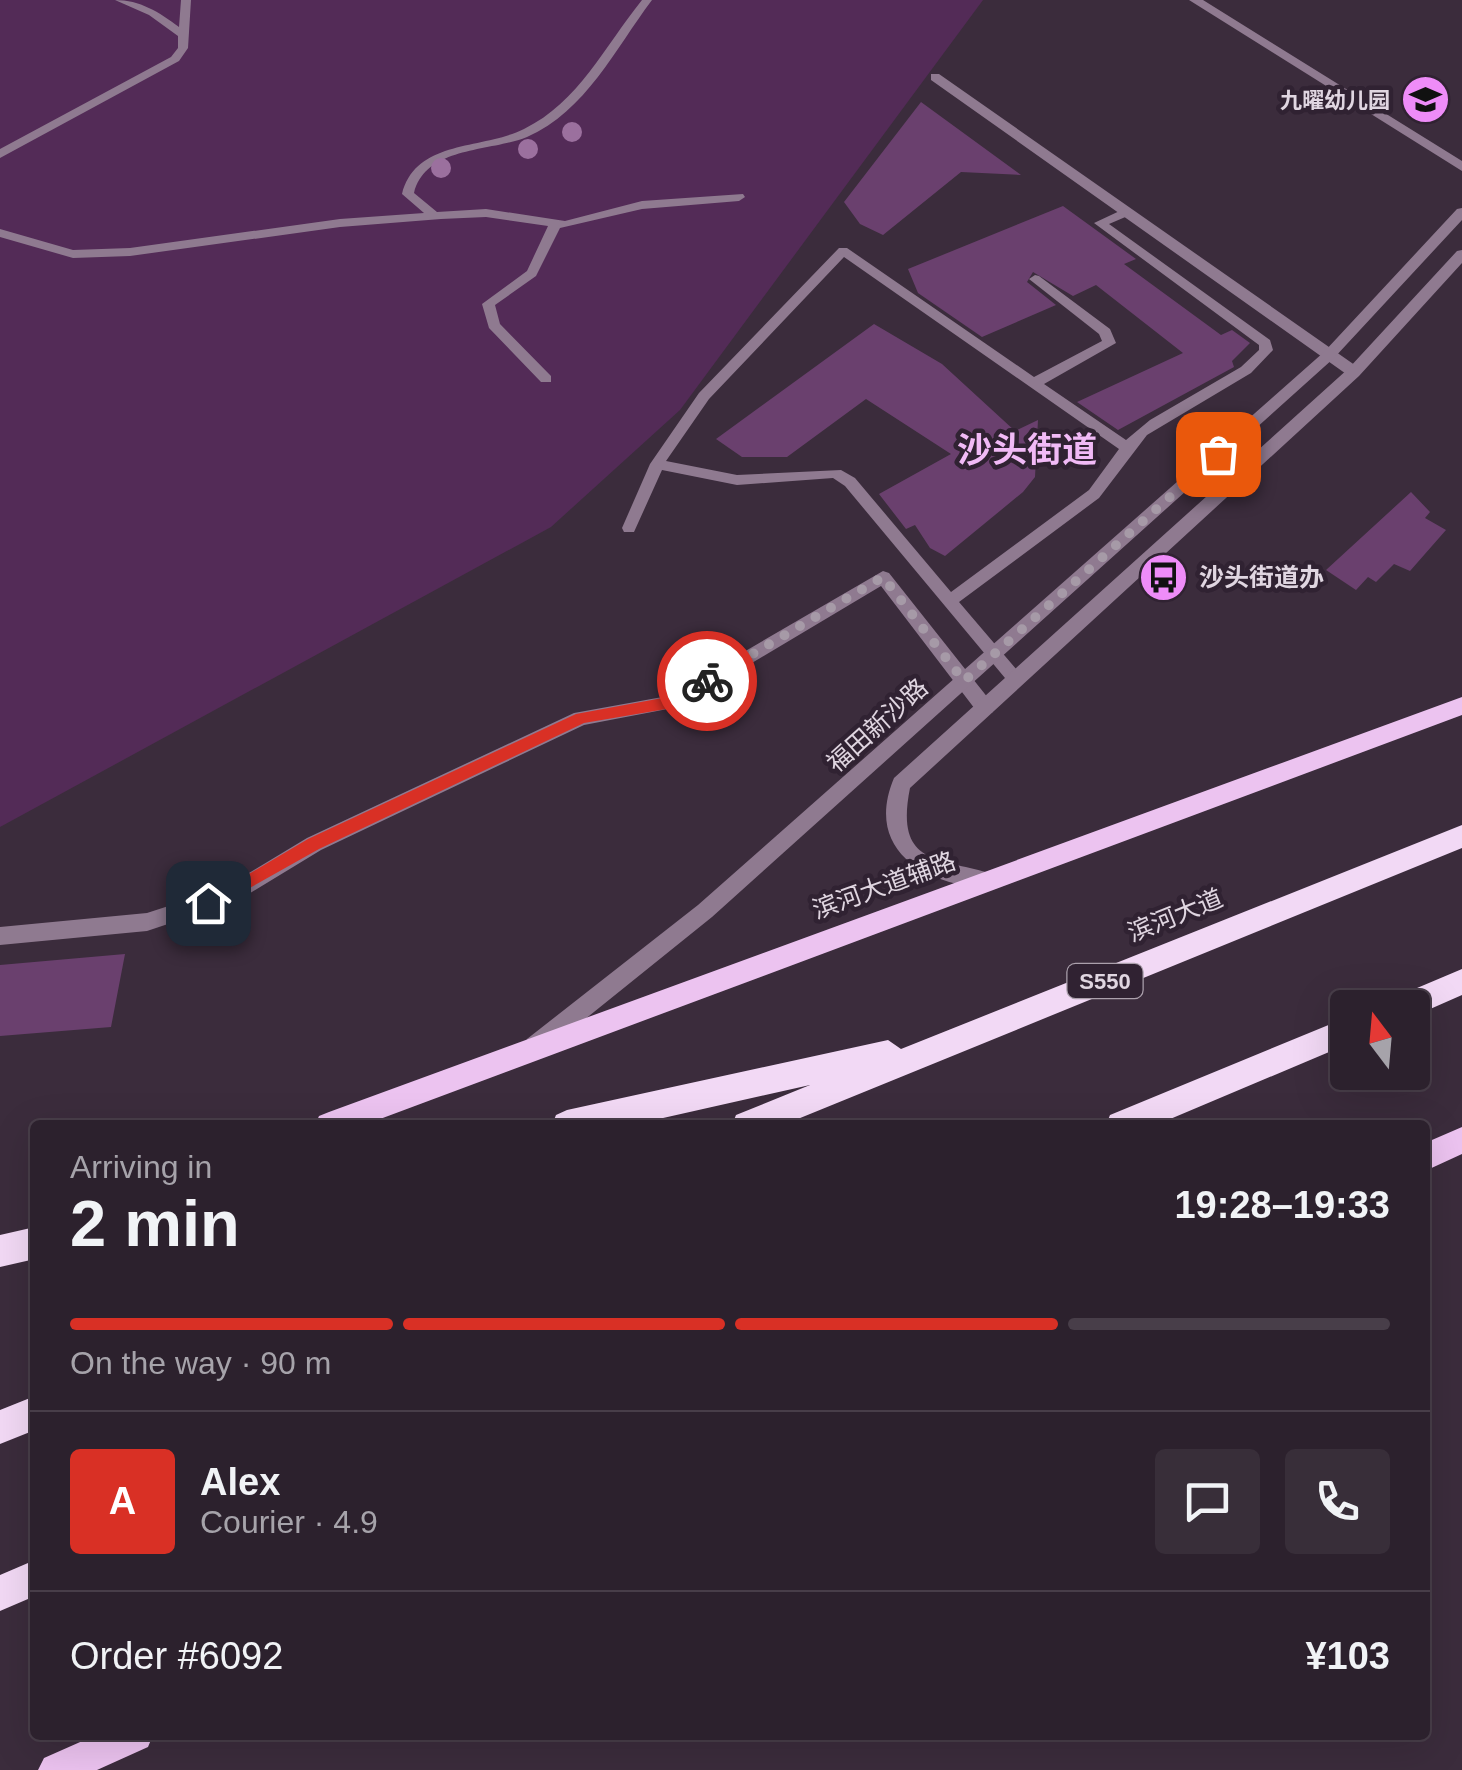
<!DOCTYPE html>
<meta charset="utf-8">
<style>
body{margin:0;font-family:Helvetica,"Noto Sans SC",sans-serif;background:#382e39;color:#f1f3f6;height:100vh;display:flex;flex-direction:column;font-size:38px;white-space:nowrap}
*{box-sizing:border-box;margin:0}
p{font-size:32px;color:#a6a3aa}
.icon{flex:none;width:55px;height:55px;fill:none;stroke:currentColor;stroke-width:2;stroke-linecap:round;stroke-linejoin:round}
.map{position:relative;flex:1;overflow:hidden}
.drawer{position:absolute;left:30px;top:1120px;width:1400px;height:620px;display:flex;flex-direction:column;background:#2c212d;border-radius:10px;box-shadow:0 10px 40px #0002,0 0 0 2px #483e49}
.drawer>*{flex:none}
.needle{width:65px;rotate:344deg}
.controls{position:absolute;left:1330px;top:990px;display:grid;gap:20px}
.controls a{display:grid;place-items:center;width:100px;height:100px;border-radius:10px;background:#2c212d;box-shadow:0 10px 40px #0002,0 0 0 2px #483e49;font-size:50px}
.pin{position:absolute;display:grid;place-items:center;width:85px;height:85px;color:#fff;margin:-42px;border-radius:20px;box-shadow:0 5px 15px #0006}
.courier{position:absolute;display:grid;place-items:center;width:100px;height:100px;margin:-50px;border:8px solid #d93025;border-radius:50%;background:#fff;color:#222;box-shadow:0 2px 12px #0007}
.summary em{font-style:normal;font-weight:600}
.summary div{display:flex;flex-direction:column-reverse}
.summary{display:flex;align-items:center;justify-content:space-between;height:170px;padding:0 40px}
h1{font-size:65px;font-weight:600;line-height:75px}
.bar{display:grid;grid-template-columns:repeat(4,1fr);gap:15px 10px;align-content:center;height:120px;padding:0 40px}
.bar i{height:12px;border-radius:8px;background:#483e49}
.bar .current{background:#d93025}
.bar p{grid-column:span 4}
.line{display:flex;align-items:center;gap:25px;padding:0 40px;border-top:2px solid #483e49}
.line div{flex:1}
.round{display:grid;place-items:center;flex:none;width:105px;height:105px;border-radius:10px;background:#382e39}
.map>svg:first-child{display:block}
.green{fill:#532b57}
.building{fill:#6a406e}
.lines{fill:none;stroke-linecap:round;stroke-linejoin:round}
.service{fill:#8f7a90;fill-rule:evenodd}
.minor{fill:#8f7a90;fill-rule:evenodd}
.tertiary{fill:#8f7a90;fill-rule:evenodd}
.primary{fill:#ecc3f0;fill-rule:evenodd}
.trunk{fill:#f2d9f5;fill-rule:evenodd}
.tree{fill:#9b709e}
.route{fill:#d93025}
.done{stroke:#a69aa7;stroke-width:10;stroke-dasharray:0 18}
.labels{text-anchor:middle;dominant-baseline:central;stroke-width:9;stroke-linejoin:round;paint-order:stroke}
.far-poi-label{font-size:22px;font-weight:bold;fill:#e0d6e1;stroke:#302232;text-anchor:end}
.shield{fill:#302232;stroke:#aba0ac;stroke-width:2.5}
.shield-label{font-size:22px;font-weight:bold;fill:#e0d6e1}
.poi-label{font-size:25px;font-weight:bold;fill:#e0d6e1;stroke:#302232;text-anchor:start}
.street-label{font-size:25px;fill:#e0d6e1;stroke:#302232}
.district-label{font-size:35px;font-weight:bold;fill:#f1baf6;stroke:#302232}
</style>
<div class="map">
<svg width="1462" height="1770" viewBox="0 0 1462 1770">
<rect width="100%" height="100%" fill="#3b2c3c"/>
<path class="green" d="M 0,0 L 983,0 L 680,410 L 551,527 L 0,827 Z"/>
<path class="building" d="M 921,102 L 1021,175 L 961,172 L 883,235 L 860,224 L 844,202 Z
M 1063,206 L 1136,259 L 1124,264 L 1221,335 L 1232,330 L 1250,343 L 1232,361 L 1234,367 L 1118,430 L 1077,402 L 1183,353 L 1096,285 L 1073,296 L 1033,272 L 1027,282 L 1056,305 L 982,337 L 918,293 L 908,269 Z
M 874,324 L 942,364 L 1015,431 L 1038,420 L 1035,477 L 1023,492 L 945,556 L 930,548 L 915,525 L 906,529 L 879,494 L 951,454 L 866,399 L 787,457 L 742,457 L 716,439 Z
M 1411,492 L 1430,512 L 1425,518 L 1446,530 L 1410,571 L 1394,564 L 1376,582 L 1368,577 L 1356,590 L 1326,570 Z
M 125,954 L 111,1027 L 0,1036 L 0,965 Z"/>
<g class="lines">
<path class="service" d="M 115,0 C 140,0 159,12 179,27 L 181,0 L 191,0 L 188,48 L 179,61 L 0,158 L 0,149 L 171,57 L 178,48 L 178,36 L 149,15 Z
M 642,0 L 652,0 C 615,49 586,111 527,137 C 490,152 426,146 414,193 L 437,212 L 486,209 L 565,221 L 642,201 L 743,194 L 745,197 L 739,201 L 642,209 L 560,228 L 536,276 L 495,305 L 500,324 L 551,376 L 551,382 L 541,382 L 489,328 L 482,304 L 527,271 L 548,226 L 486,217 L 441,219 L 340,227 L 130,256 L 73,258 L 0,237 L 0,229 L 73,250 L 130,248 L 340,219 L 424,213 L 402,194 C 416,139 482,150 524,129 C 579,102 604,47 642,0 Z
M 1126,208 L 1132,212 L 1130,215 L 1109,224 L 1270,340 L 1273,350 L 1251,373 L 1147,435 L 1099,498 L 959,602 L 1022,676 L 1024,680 L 1022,684 L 1010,684 L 845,486 L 833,478 L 737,485 L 662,470 L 634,532 L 624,532 L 622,528 L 650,464 L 699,393 L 839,248 L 847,248 L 1034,377 L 1102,341 L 1099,334 L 1029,279 L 1035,275 L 1039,276 L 1110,329 L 1116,343 L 1044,384 L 1126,440 L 1150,420 L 1241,367 L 1259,350 L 1259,345 L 1094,223 ZM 844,257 L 1119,449 L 1089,490 L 951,592 L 855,478 L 841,470 L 737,475 L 666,461 L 709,399 Z"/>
<path class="minor" d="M 1189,0 L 1203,0 L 1462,161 L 1462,171 Z
M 931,74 L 939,74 L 1359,368 L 1359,376 L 1349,376 L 931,80 Z
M 883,571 L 889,573 L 992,703 L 994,708 L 992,713 L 978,713 L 881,586 L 678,707 L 584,725 L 321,850 L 237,901 L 147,931 L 0,945 L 0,927 L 147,913 L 224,888 L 307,838 L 574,713 L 668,696 Z"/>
<path class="tertiary" d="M 1462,208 L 1462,220 L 1334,358 L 712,917 L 543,1053 L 535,1056 L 527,1053 L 524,1046 L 527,1039 L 698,905 L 1324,352 L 1457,209 Z
M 1462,250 L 1462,263 L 1359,376 L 910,788 C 894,868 941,857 996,875 L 999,881 L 996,887 C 983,891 969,887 957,884 C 903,871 870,835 894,778 L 1349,368 L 1457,251 Z"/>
<path class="primary" d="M 1462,697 L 1462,715 L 364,1125 L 315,1125 L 319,1116 L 329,1112 Z
M 1462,1127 L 1462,1154 L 1425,1171 L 1425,1143 Z
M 96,1735 L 153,1735 L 148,1747 L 97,1770 L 38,1770 L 44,1758 Z"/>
<path class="trunk" d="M 1462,825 L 1462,848 L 783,1125 L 732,1125 L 736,1115 L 810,1085 L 632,1125 L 552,1125 L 556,1115 L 567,1110 L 888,1040 L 901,1049 Z
M 1462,969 L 1462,995 L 1412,1017 L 1412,1008 L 1387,1008 L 1391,999 Z
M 1348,1017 L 1348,1044 L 1156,1125 L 1106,1125 L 1110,1115 Z
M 35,1227 L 35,1259 L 0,1267 L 0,1235 Z
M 35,1396 L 35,1430 L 0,1444 L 0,1410 Z
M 35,1560 L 35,1596 L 0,1611 L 0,1575 Z"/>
</g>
<g class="tree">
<circle cx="572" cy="132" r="10"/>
<circle cx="528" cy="149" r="10"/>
<circle cx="441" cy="168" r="10"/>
</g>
<path class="route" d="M 707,676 L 712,677 L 712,685 L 672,708 L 584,723 L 319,849 L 214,908 L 203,908 L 200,903 L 308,839 L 576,714 L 668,697 Z"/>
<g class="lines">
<path class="done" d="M 707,681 L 883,577 L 964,681 L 1218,454"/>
</g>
<defs>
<symbol id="school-disc" viewBox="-11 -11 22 22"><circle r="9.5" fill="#ee8cf8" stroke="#302232"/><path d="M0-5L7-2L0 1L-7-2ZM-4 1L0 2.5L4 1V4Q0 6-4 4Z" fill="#111"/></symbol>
<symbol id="bus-disc" viewBox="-11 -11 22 22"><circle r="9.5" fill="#ee8cf8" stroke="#302232"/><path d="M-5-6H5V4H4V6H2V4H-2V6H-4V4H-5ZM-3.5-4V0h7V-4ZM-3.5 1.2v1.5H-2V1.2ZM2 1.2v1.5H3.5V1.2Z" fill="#111"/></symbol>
</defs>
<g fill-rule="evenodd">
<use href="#school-disc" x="1398" y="72" width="55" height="55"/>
<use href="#bus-disc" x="1136" y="550" width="55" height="55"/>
</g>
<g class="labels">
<g class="far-poi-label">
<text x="1390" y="100">九曜幼儿园</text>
</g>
<rect class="shield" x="1067.5" y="964" width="75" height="34" rx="8"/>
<g class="shield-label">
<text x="1105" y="981">S550</text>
</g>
<g class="poi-label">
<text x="1199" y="577">沙头街道办</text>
</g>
<g class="street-label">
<text transform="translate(877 725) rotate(-42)">福田新沙路</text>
<text transform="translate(884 885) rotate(-20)">滨河大道辅路</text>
<text transform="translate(1175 915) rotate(-22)">滨河大道</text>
</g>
<g class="district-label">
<text x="1027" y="449">沙头街道</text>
</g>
</g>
</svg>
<div class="controls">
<a><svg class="needle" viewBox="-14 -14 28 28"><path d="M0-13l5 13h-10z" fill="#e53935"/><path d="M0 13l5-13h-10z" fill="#a6a3aa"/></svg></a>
</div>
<div class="pin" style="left:1218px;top:454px;background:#ea580c"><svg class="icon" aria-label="bag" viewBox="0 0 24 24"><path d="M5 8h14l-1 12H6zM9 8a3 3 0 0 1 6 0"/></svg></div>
<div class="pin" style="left:208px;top:903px;background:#1f2937"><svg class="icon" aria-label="home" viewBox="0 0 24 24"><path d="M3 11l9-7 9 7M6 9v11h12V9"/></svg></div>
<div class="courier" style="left:707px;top:681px"><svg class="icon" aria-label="bike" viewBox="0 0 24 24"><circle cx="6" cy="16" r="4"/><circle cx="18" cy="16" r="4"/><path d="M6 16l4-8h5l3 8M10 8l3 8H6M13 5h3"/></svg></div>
<section class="drawer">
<div class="summary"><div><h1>2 min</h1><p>Arriving in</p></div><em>19:28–19:33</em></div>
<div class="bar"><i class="current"></i><i class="current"></i><i class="current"></i><i></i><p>On the way · 90 m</p></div>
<div class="line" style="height:180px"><b class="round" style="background:#d93025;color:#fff">A</b><div><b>Alex</b><p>Courier · 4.9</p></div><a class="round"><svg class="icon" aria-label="chat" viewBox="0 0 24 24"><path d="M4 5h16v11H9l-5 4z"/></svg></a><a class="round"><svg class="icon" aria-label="phone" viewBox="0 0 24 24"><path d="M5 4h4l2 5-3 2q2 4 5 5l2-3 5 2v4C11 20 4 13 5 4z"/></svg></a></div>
<div class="line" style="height:130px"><div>Order #6092</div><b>¥103</b></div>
</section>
</div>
